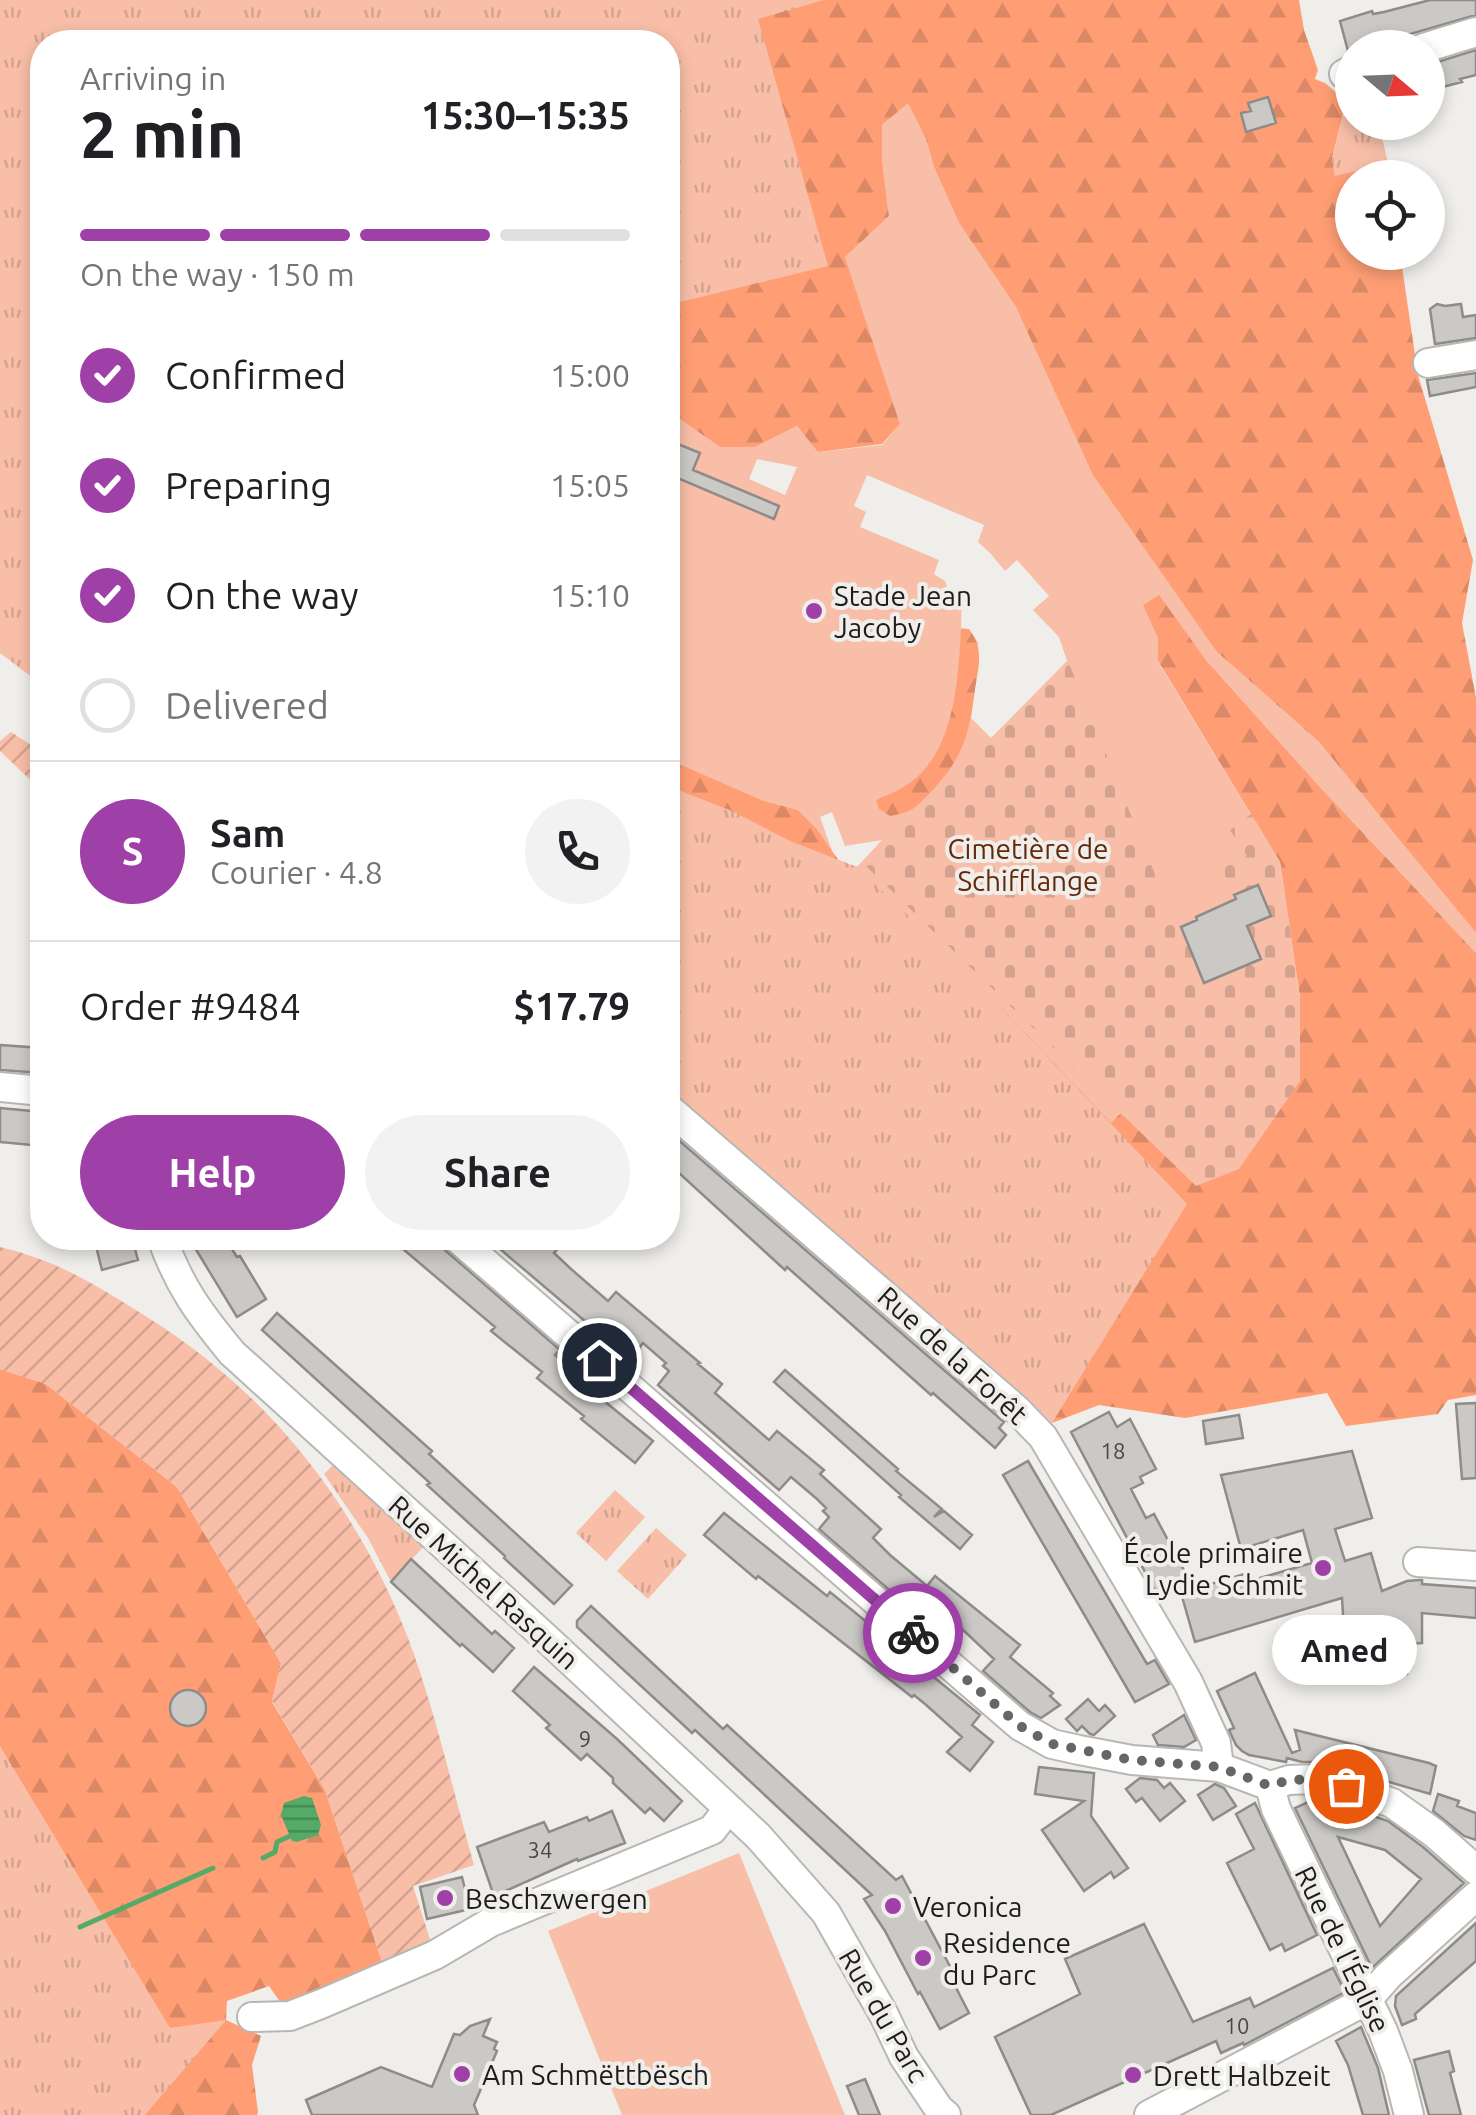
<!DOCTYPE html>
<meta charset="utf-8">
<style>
body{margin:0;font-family:Ubuntu,sans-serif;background:#f2f2f2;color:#202124;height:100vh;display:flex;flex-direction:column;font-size:38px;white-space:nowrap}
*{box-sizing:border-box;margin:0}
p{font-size:32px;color:#757577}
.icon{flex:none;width:55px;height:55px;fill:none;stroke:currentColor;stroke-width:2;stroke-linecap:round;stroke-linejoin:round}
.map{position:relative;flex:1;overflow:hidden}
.side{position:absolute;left:30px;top:30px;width:650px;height:1220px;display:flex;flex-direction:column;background:#fff;border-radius:40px;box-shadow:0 5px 15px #0003}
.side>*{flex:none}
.needle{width:65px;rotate:109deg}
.buttons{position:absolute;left:1335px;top:30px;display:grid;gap:20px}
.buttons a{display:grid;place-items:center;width:110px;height:110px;border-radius:50%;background:#fff;box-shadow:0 5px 15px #0003;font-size:50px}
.pin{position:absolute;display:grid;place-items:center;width:85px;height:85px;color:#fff;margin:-42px;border:5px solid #fff;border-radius:50%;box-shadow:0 2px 10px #0007}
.courier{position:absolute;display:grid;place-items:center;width:100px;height:100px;margin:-50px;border:8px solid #9f40a8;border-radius:50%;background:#fff;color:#222;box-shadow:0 2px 12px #0007}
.bubble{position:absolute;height:70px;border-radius:35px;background:#fff;box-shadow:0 5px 15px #0003;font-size:32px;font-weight:700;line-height:70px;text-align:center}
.summary em{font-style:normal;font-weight:700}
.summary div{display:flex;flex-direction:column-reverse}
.summary{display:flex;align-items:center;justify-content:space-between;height:170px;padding:0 50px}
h1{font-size:65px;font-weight:700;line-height:75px}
.bar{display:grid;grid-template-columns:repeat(4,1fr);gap:15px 10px;align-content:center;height:120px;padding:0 50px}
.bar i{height:12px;border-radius:8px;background:#e0e0e0}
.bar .active{background:#9f40a8}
.bar p{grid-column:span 4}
.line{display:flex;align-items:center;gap:25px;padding:0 50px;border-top:2px solid #e0e0e0}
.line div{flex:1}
.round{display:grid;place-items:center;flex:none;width:105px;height:105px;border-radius:52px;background:#f2f2f2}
ol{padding:0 50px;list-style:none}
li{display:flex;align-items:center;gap:30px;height:110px}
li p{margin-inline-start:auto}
li .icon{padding:10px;border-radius:50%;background:#9f40a8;color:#fff;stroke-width:4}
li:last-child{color:#757577}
li i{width:55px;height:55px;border:5px solid #e0e0e0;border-radius:50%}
.cta{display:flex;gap:20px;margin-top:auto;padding:20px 50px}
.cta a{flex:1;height:115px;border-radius:60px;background:#9f40a8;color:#fff;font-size:40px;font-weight:700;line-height:115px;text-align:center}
.cta a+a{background:#f2f2f2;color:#202124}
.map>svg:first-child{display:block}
.grass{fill:#f8bea7;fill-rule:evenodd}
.forest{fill:url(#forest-firs)}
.cemetery{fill:url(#cemetery-stones)}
.park{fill:url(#park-tufts)}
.garden{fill:url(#garden-furrows)}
.water{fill:url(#water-rules)}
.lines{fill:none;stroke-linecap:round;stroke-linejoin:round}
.stream{stroke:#55aa67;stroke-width:5}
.building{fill:#cbc9c6;stroke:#8e8b88;stroke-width:2.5;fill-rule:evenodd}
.minor-casing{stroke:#b8b7b3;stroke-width:32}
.minor{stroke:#fff;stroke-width:28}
.done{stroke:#676664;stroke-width:10;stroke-dasharray:0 18}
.route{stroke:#9f40a8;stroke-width:12}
.poi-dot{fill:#9f40a8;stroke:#efeeea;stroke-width:4}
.labels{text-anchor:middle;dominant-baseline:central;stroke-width:8;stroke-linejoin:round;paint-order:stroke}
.number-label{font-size:22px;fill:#494846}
.poi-label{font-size:28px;fill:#1e1d1c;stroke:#efeeea;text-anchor:start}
.park-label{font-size:28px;fill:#64280a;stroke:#efeeea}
.street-label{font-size:28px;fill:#1e1d1c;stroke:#efeeea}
</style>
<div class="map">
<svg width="1476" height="2115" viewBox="0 0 1476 2115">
<defs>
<pattern id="forest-firs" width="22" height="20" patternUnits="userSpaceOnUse" patternTransform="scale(2.5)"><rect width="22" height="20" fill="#ff9e75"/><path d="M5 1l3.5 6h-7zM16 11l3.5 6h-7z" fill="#da8865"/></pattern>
<pattern id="cemetery-stones" width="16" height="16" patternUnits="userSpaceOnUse" patternTransform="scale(2.5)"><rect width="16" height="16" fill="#f8bea7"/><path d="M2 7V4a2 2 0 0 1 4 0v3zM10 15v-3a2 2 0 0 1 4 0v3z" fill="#d4a38f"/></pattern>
<pattern id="park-tufts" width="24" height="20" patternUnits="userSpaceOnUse" patternTransform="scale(2.5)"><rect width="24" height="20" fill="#f8bea7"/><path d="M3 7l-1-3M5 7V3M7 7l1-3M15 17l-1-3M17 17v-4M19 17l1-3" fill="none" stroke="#d4a38f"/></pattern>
<pattern id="garden-furrows" width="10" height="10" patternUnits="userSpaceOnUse" patternTransform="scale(2.5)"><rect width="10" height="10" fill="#f8bea7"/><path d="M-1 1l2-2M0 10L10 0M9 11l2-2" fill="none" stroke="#d4a38f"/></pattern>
<pattern id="water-rules" width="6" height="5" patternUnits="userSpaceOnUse" patternTransform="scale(2.5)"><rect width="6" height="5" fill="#55aa67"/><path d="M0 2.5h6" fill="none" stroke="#468a54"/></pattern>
</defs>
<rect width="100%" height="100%" fill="#efeeea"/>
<path class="grass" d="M 908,102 L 926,139 L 934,167 L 959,223 L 1016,307 L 1045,366 L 1217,652 L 1319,742 L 1476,933 L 1476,953 L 1318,785 L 1206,660 L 1159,596 L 1144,605 L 1158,638 L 1158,662 L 1280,862 L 1196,1186 L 1121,1114 L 1111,1124 L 971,976 L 857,867 L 882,840 L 845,846 L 832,812 L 820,817 L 832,851 L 817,829 L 798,810 L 764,801 L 668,759 L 668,411 L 720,447 L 755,447 L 797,426 L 819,452 L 882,445 L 900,424 L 845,257 L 889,216 L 882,160 L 882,125 ZM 757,459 L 797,467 L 785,495 L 749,479 ZM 867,475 L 984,525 L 978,542 L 991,554 L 1005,571 L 1017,560 L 1049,596 L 1033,610 L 1059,637 L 1067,661 L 991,738 L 971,718 L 979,659 L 978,642 L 969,629 L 961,628 L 962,594 L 949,593 L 945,581 L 934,574 L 939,560 L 860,527 L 866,512 L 854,506 Z
M 739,1853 L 845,2115 L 622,2115 L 548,1931 Z"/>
<path class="forest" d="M 761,0 L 1299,0 L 1304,30 L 1318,70 L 1315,79 L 1325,83 L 1339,95 L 1344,111 L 1332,158 L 1335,175 L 1388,164 L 1389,177 L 1352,178 L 1352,252 L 1400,253 L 1418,375 L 1473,560 L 1462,623 L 1476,698 L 1476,933 L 1319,742 L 1217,652 L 1093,475 L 1016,307 L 959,223 L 934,167 L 926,139 L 908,103 L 882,125 L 882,160 L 889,216 L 845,257 L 900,424 L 882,444 L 818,452 L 797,426 L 755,447 L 720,447 L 668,411 L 668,42 L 445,42 Z
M 1159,595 L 1206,660 L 1318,785 L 1476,953 L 1476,1395 L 1448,1400 L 1438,1414 L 1346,1426 L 1327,1393 L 1185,1418 L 1099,1405 L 1052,1423 L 1029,1399 L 668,1087 L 668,759 L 764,801 L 798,810 L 817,829 L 839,861 L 857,867 L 971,976 L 1111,1123 L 1121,1113 L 1196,1185 L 1300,1081 L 1300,998 L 1280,862 L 1158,661 L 1158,638 L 1143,605 Z
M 961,629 L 969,629 C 984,650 979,664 975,689 C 969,737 963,758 929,794 C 914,809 912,812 890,816 L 879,809 L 876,800 C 886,795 897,792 905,786 C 955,755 958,681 961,629 Z
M 0,1369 L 46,1384 L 177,1487 L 281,1663 L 272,1702 L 325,1790 L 387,1977 L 290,2016 L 269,1986 L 227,2001 L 226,2020 L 261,2036 L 252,2065 L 258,2112 L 257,2115 L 0,2115 Z"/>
<path class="cemetery" d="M 1068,661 L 1177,928 L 1196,920 L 1196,917 L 1218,907 L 1238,903 L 1216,857 L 1238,862 L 1247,856 L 1230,830 L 1251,814 L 1280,862 L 1300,998 L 1300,1081 L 1239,1169 L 1196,1186 L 866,866 Z"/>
<path class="park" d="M 0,0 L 824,0 L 758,19 L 828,266 L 668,305 L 668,42 L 42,42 L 42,685 L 0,653 Z
M 1352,115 L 1352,122 L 1379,123 L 1388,164 L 1335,176 L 1332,158 L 1343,116 Z
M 668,786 L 732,811 L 790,841 L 857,867 L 971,976 L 1187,1204 L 1052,1423 L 1029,1399 L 668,1087 Z
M 337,1461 L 427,1543 L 391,1582 L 368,1538 L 324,1474 Z
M 615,1490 L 645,1517 L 606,1561 L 576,1533 Z
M 656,1528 L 687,1555 L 648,1599 L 617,1571 Z
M 0,1746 L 170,2028 L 226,2020 L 145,2115 L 0,2115 Z"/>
<path class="garden" d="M 11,732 L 42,752 L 42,791 L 0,751 L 0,741 Z
M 0,1247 C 60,1261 99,1287 150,1319 C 270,1394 357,1506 408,1638 C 435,1710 453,1791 474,1865 L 413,1886 L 435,1955 L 387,1977 L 325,1790 L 272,1701 L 281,1663 L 177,1487 L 46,1384 L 0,1369 Z"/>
<path class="water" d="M 304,1796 L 312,1798 L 321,1825 L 318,1835 L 297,1842 L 292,1841 L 281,1815 L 284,1803 Z"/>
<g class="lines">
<path class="stream" d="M 263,1858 L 275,1852 L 277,1842 L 290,1836
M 80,1927 L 213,1868"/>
</g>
<path class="building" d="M 1430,0 L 1476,0 L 1476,15 L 1369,46 L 1352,48 L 1352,50 L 1348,51 L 1340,21 L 1372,11 L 1373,14 L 1384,12 Z
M 1476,50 L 1476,75 L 1460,79 L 1462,82 L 1431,90 L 1430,88 L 1428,89 L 1428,65 Z
M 1268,97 L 1276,123 L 1246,132 L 1241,113 L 1251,111 L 1248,103 Z
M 1437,304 L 1445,306 L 1461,304 L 1463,317 L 1476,315 L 1476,338 L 1435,344 L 1430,309 Z
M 1476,373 L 1476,387 L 1430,396 L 1427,380 Z
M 668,440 L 700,453 L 693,470 L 779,506 L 774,519 L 668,474 Z
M 1258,885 L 1271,916 L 1247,926 L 1261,959 L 1204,983 L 1181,927 L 1197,920 L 1196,917 L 1236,899 L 1234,895 Z
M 0,1045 L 42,1048 L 42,1073 L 0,1070 Z
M 0,1108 L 42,1112 L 42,1146 L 0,1142 Z
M 668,1131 L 1004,1422 L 999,1428 L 1006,1435 L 995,1448 L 933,1393 L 931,1395 L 787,1267 L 785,1270 L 668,1163 Z
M 94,1238 L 125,1238 L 127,1244 L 133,1242 L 138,1260 L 102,1270 Z
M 189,1238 L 225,1238 L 237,1257 L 240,1256 L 266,1299 L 237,1317 Z
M 390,1238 L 440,1238 L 441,1245 L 446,1251 L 560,1350 L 555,1355 L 606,1396 L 603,1400 L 653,1441 L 635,1463 L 581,1419 L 584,1416 L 537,1378 L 542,1372 L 491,1331 L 495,1327 Z
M 493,1238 L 553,1238 L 562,1244 L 554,1253 L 571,1269 L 608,1301 L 616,1292 L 700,1363 L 698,1364 L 722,1384 L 715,1393 L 769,1440 L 777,1431 L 824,1470 L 820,1474 L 881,1529 L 873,1538 L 890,1555 L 927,1586 L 935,1576 L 1020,1645 L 1010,1657 L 1053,1693 L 1050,1696 L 1060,1705 L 1041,1718 L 1030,1712 L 983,1671 L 994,1659 L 961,1628 L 959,1630 L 949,1622 L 940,1630 L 932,1627 L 819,1529 L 829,1517 L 823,1511 L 826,1508 L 817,1499 L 791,1477 L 779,1490 L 658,1385 L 669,1371 L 663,1366 L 666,1363 L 643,1343 L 639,1348 L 630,1337 L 619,1350 L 500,1249 L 503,1246 Z
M 277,1313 L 432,1451 L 429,1454 L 572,1585 L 554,1604 L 504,1558 L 505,1556 L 427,1485 L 430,1483 L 262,1330 Z
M 785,1370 L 898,1469 L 896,1471 L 942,1509 L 934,1517 L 944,1511 L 972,1535 L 960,1549 L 899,1497 L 901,1495 L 774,1382 Z
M 1476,1403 L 1476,1478 L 1462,1479 L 1456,1404 Z
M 1109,1412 L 1117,1427 L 1130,1419 L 1156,1469 L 1140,1477 L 1143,1483 L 1131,1489 L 1146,1518 L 1154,1514 L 1194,1589 L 1251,1572 L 1253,1580 L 1312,1563 L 1303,1530 L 1241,1549 L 1221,1475 L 1352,1451 L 1372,1518 L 1335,1529 L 1345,1561 L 1371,1553 L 1382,1591 L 1407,1581 L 1419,1580 L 1422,1580 L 1422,1584 L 1476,1588 L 1476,1618 L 1422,1613 L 1422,1643 L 1405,1644 L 1407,1674 L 1388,1676 L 1386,1646 L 1324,1653 L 1279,1664 L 1274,1643 L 1344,1632 L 1342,1598 L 1195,1642 L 1177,1579 L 1155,1591 L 1071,1432 Z
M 1239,1415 L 1243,1438 L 1206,1444 L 1203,1421 Z
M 1028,1461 L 1147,1664 L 1155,1660 L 1169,1684 L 1135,1702 L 1003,1475 Z
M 724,1513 L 827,1596 L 830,1592 L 980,1715 L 972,1725 L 993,1742 L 970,1771 L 947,1752 L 962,1737 L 925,1704 L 914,1695 L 912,1697 L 758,1576 L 756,1579 L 704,1535 Z
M 411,1559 L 492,1634 L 495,1631 L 514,1648 L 493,1672 L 462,1644 L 460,1646 L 391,1582 Z
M 591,1606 L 723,1729 L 727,1725 L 896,1880 L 902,1876 L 954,1974 L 950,1976 L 969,2013 L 940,2029 L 920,1992 L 918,1994 L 885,1931 L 864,1899 L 872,1895 L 695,1730 L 692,1733 L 577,1627 L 577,1621 Z
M 534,1667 L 617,1739 L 682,1801 L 664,1821 L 650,1808 L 645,1813 L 613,1783 L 613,1778 L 587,1754 L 581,1760 L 546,1728 L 550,1725 L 513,1691 Z
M 1255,1673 L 1292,1753 L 1300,1750 L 1295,1730 L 1429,1763 L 1436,1766 L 1430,1794 L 1321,1762 L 1302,1762 L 1287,1758 L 1286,1762 L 1249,1755 L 1242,1751 L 1236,1745 L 1229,1730 L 1234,1728 L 1217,1691 Z
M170 1708a18 18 0 1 1 36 0a18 18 0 1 1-36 0Z
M 1088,1699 L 1099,1711 L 1105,1705 L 1115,1716 L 1094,1735 L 1090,1734 L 1082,1726 L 1077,1731 L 1066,1719 Z
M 1184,1715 L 1196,1740 L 1184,1747 L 1158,1745 L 1153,1735 Z
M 1039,1767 L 1094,1773 L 1091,1816 L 1128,1868 L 1114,1878 L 1111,1872 L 1084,1891 L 1042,1830 L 1084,1801 L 1035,1794 Z
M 1140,1778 L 1157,1780 L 1164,1788 L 1170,1783 L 1185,1801 L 1160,1821 L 1142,1798 L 1136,1802 L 1126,1789 Z
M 1215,1784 L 1224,1788 L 1236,1806 L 1213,1820 L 1198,1795 Z
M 1438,1794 L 1459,1801 L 1457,1806 L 1476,1813 L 1476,1840 L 1464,1836 L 1433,1811 Z
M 1319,1797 L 1388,1821 L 1423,1847 L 1464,1883 L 1372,1968 L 1295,1808 ZM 1338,1837 L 1385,1850 L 1421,1879 L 1380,1926 Z
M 1255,1803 L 1317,1935 L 1285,1951 L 1282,1944 L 1270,1950 L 1227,1863 L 1254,1849 L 1236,1814 Z
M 612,1811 L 625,1843 L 578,1861 L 577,1859 L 494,1896 L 477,1847 L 544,1822 L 549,1832 L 587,1817 L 589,1821 Z
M 462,1877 L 470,1909 L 427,1919 L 420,1887 Z
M 1476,1923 L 1476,1961 L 1415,2014 L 1416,2019 L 1402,2025 L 1395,2006 L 1396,1996 Z
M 1144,1924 L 1193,2022 L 1250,1998 L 1254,2007 L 1333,1968 L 1345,1992 L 1244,2045 L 1243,2043 L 1221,2053 L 1216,2041 L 1051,2115 L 1031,2115 L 995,2037 L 1080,1994 L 1065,1959 Z
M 490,2019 L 483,2036 L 497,2042 L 494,2049 L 497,2051 L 474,2105 L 478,2115 L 312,2115 L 306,2100 L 381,2067 L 432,2087 L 454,2034 L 460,2035 L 470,2026 Z
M 1361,2027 L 1378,2068 L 1389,2115 L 1363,2115 L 1348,2065 L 1336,2041 Z
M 1449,2051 L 1454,2071 L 1450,2073 L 1461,2115 L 1429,2115 L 1414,2060 Z
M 865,2079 L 880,2115 L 859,2115 L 847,2086 Z"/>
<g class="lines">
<defs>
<path id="minor" d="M 1424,48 L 1476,32
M 1344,74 L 1352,70
M 1428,363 L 1476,355
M 0,1087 L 42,1091
M 668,1108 L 1017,1410 L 1043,1437 L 1188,1682 L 1216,1743 L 1219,1767
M 162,1238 C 179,1286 199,1313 232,1353 L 546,1638 L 758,1836 L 826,1913 L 884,2015 L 904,2057 L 939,2109 L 946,2115
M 457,1238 L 1020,1726 L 1052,1744 L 1079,1750 L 1132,1760 L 1219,1767 L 1270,1786 L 1289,1780 L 1317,1779 L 1346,1786 L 1392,1803 L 1434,1833 L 1476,1870
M 1418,1562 L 1476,1566
M 1270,1786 L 1276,1809 L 1383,2031 L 1398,2071 L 1409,2115
M 252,2017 L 290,2016 L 321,2004 L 435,1955 L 491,1922 L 712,1830 L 728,1809
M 1149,2115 L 1367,2000 L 1388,1976 L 1476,1896"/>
</defs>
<use href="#minor" class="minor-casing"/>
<use href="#minor" class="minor"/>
</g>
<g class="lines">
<path class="done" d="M 913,1633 L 1020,1726 L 1052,1744 L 1132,1760 L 1219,1767 L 1270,1786 L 1289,1780 L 1318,1779 L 1346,1786"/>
<path class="route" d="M 599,1360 L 913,1633"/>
</g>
<g class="poi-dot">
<circle cx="814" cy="611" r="10"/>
<circle cx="1323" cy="1568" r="10"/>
<circle cx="445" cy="1898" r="10"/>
<circle cx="893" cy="1906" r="10"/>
<circle cx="923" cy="1958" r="10"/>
<circle cx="462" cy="2074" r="10"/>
<circle cx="1133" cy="2075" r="10"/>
</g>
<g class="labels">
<g class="number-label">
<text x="1113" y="1450">18</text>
<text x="585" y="1738">9</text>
<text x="540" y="1849">34</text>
<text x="1237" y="2025">10</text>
</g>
<g class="poi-label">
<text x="834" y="595">Stade Jean<tspan x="834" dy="32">Jacoby</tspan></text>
<text x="1303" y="1552" text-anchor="end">École primaire<tspan x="1303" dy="32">Lydie Schmit</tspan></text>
<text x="465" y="1898">Beschzwergen</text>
<text x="913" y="1906">Veronica</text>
<text x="943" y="1942">Residence<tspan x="943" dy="32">du Parc</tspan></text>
<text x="482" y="2074">Am Schmëttbësch</text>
<text x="1153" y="2075">Drett Halbzeit</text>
</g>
<g class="park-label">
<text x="1028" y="848">Cimetière de<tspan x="1028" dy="32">Schifflange</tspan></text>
</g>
<g class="street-label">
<text transform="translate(953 1355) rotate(42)">Rue de la Forêt</text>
<text transform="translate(484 1582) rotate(42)">Rue Michel Rasquin</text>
<text transform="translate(1343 1949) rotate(64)">Rue de l'Église</text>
<text transform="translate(884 2015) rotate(60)">Rue du Parc</text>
</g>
</g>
</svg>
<div class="buttons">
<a><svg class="needle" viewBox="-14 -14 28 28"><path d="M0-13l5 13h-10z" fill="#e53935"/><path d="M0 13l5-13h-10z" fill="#757577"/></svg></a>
<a><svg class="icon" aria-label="locate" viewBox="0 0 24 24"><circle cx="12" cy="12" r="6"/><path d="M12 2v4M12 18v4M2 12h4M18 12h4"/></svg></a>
</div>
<div class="pin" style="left:1346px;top:1786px;background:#ea580c"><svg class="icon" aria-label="bag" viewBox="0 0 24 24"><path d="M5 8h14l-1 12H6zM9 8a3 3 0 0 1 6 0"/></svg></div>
<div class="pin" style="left:599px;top:1360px;background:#1f2937"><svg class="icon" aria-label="home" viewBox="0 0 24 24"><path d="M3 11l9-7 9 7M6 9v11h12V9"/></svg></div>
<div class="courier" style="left:913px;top:1633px"><svg class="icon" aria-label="bike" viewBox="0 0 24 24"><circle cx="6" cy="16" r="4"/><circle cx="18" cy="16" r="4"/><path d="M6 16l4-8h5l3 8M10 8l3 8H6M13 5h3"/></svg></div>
<div class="bubble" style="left:1272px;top:1615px;width:145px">Amed</div>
<section class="side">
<div class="summary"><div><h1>2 min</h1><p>Arriving in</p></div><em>15:30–15:35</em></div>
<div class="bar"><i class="active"></i><i class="active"></i><i class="active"></i><i></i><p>On the way · 150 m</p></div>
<ol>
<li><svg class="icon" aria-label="check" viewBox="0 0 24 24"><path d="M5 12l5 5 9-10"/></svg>Confirmed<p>15:00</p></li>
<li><svg class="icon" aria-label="check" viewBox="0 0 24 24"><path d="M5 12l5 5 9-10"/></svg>Preparing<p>15:05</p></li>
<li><svg class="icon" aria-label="check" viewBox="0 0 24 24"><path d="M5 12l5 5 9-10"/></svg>On the way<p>15:10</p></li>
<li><i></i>Delivered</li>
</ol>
<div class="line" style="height:180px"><b class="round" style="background:#9f40a8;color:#fff">S</b><div><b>Sam</b><p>Courier · 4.8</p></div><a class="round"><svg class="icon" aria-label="phone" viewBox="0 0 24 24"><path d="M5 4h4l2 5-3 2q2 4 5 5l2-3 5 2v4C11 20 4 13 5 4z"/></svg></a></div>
<div class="line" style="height:130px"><div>Order #9484</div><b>$17.79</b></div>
<div class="cta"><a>Help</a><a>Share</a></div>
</section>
</div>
